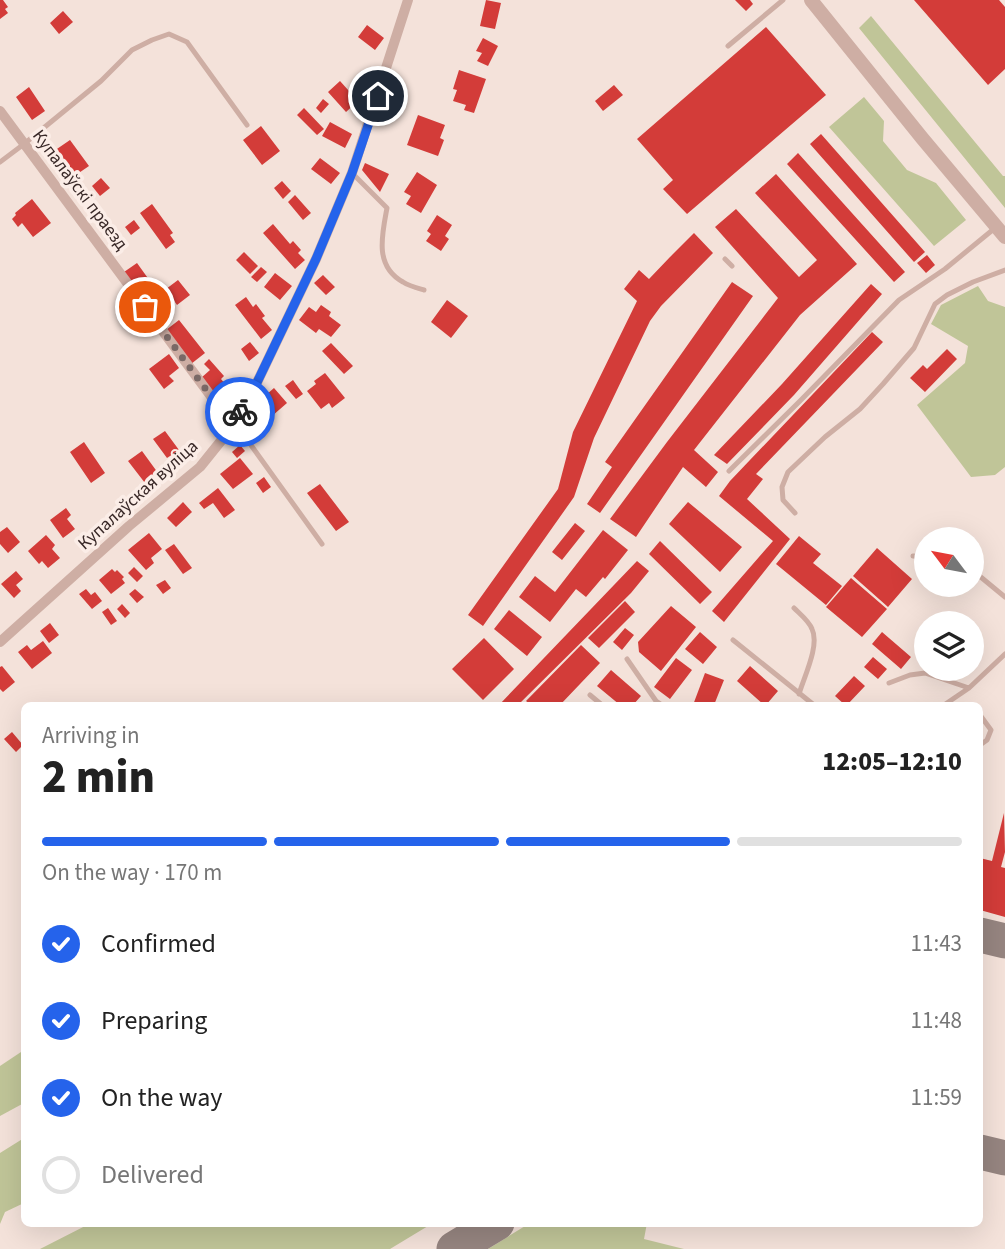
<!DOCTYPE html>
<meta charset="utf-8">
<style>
body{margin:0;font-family:"Source Sans 3",sans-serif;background:#f2f2f2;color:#222;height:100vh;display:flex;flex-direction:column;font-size:26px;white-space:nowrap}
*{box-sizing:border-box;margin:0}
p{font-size:23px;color:#767676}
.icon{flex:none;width:38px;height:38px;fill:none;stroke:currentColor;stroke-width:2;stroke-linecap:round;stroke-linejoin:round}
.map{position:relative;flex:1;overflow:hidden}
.panel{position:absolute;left:21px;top:702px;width:962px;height:525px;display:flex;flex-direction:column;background:#fff;border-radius:10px;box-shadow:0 7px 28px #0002}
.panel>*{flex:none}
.needle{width:46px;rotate:302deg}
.buttons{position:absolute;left:914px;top:527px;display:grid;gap:14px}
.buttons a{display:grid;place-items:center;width:70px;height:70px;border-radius:50%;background:#fff;box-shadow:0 7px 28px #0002;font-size:35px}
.pin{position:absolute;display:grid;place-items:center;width:60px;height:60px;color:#fff;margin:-30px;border:4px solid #fff;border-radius:50%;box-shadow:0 2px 7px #0007}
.courier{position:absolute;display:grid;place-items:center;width:70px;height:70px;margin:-35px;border:5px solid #2563eb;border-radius:50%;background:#fff;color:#222;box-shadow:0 2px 9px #0007}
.summary em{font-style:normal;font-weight:800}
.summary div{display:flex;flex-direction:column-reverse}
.summary{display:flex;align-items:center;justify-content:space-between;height:119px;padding:0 21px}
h1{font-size:46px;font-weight:800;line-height:52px}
.bar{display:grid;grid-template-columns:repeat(4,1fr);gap:10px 7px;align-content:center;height:84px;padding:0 21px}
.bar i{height:9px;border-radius:5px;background:#e0e0e0}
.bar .on{background:#2563eb}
.bar p{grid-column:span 4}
ol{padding:0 21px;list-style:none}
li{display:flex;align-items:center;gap:21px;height:77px}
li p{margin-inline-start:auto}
li .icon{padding:7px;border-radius:50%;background:#2563eb;color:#fff;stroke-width:4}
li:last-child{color:#767676}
li i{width:38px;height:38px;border:4px solid #e0e0e0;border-radius:50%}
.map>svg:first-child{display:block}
.green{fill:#c0c598}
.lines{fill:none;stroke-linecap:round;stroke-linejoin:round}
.taxiway{stroke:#968580;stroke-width:35}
.building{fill:#d33c39}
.service{stroke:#ceaea4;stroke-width:5}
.minor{stroke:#ceaea4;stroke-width:10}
.tertiary{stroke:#ceaea4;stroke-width:14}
.done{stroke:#7a6966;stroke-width:7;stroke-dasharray:0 12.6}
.route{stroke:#2563eb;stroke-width:9}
.labels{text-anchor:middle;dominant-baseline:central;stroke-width:7;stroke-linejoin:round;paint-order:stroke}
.street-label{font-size:18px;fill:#382827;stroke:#fbede7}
</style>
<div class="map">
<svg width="1005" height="1249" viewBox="0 0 1005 1249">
<rect width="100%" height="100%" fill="#f4e2da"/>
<path class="green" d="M 871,16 L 1003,176 L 1005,176 L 1005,208 L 859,28 Z
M 864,97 L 884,121 L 883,141 L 907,170 L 936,183 L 966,220 L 934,246 L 829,127 Z
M 978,286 L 988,301 L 1005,307 L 1005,467 L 995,475 L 971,477 L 917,405 L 965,363 L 968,346 L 931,324 L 941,305 Z
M 24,1050 L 24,1103 L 0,1116 L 0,1066 Z
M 24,1138 L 24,1203 L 5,1212 L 0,1224 L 0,1153 Z
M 91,1223 L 433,1223 L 390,1249 L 40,1249 Z
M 530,1223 L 647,1223 L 644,1239 L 684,1249 L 488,1249 Z"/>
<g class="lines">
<path class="taxiway" d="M 980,935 L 1005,941
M 980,1152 L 1005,1158
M 454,1249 L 497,1223"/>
</g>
<path class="building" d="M 0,0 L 3,0 L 8,7 L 5,9 L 8,13 L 0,19 Z
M 486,0 L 501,3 L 495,29 L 480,26 Z
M 735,0 L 750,0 L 753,4 L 746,11 Z
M 914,0 L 999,0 L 1005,7 L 1005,69 L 988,85 Z
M 63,11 L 73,22 L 59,34 L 50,23 Z
M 367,25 L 384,38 L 375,50 L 358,37 Z
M 766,27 L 826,95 L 687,214 L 663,189 L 673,180 L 637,139 Z
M 483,38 L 498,46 L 488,66 L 477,61 L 482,53 L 476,51 Z
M 459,70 L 486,79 L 474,113 L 464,110 L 466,105 L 453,101 L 457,90 L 453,89 Z
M 362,73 L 371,84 L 357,96 L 352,89 L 358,84 L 354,80 Z
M 396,80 L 401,82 L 400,86 L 405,87 L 403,94 L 392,91 Z
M 340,81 L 358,101 L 346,112 L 328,92 Z
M 614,85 L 623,95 L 603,111 L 595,101 Z
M 29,87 L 45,111 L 32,120 L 16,97 Z
M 323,99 L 329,104 L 321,113 L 316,108 Z
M 304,108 L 324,129 L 317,135 L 297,115 Z
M 418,115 L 445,125 L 440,138 L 444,140 L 438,156 L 407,145 Z
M 330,122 L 352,134 L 345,148 L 322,136 Z
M 261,126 L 280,151 L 262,165 L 243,140 Z
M 821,134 L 925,252 L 914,262 L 810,144 Z
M 70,140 L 89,166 L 70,179 L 51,153 Z
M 798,153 L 905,272 L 894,282 L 787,164 Z
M 320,158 L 340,173 L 331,184 L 311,169 Z
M 365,163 L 389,174 L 380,192 L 362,170 Z
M 417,172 L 437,185 L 421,213 L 406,204 L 411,196 L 404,192 Z
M 776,174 L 857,264 L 800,315 L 694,450 L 718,472 L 706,487 L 683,467 L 636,537 L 610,519 L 667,442 L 778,298 L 715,227 L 736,209 L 799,277 L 817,260 L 755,193 Z
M 101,178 L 110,188 L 100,196 L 92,186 Z
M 282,181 L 291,191 L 283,199 L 274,188 Z
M 295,195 L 311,213 L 303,220 L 288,202 Z
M 32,199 L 51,223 L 33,237 L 22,223 L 18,227 L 12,219 L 16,215 L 15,213 Z
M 152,204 L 173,233 L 170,235 L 175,242 L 166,249 L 140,213 Z
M 437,215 L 452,225 L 445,236 L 449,239 L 441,251 L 426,241 L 431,234 L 427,231 Z
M 134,220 L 140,228 L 131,235 L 125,227 Z
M 273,224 L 290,244 L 293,241 L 301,250 L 298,253 L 305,260 L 295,269 L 263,233 Z
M 694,233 L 713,253 L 661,306 L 650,321 L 594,438 L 574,497 L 483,626 L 468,615 L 558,489 L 573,432 L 637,301 L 624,289 L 639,270 L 649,279 L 670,257 Z
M 244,252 L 258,266 L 250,274 L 236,260 Z
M 927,255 L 935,265 L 926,273 L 917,263 Z
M 137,263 L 155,288 L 142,297 L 124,272 Z
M 261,267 L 267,272 L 257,282 L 251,277 Z
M 275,273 L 292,286 L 280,300 L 264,287 Z
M 323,275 L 335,287 L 326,295 L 314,283 Z
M 178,280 L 190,295 L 177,305 L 166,289 Z
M 732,282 L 753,296 L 600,513 L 587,504 L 612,467 L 605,462 Z
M 871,284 L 882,294 L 794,395 L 727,464 L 714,455 L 782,384 Z
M 154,293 L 163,304 L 152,312 L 144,300 Z
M 246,297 L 253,307 L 256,304 L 265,316 L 262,318 L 272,330 L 261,339 L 235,305 Z
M 447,300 L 468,316 L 451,338 L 431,322 Z
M 321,305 L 331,312 L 329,316 L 341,325 L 331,337 L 319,329 L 316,333 L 299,320 L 309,307 L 316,312 Z
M 179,320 L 205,353 L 191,364 L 166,330 Z
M 872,332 L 883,342 L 756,474 L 763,479 L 747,499 L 790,539 L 724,622 L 712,611 L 773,541 L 719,496 L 730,481 Z
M 250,342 L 259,353 L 249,361 L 241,349 Z
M 331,343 L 353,366 L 344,374 L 322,351 Z
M 947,349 L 957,359 L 925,392 L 910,378 L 923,365 L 927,369 Z
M 169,354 L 179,368 L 169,376 L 174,381 L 164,389 L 149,369 Z
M 209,359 L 224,376 L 221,379 L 230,390 L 220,399 L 201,378 L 210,370 L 204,364 Z
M 325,373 L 345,398 L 332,408 L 329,403 L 321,409 L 307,391 L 316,384 L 314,381 Z
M 293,380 L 303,394 L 296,399 L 285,386 Z
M 274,388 L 287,403 L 272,416 L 259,401 Z
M 165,431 L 179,450 L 167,458 L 153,439 Z
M 84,442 L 105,473 L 91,483 L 70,452 Z
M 240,445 L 245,451 L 237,458 L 232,452 Z
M 142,451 L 158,473 L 145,483 L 128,461 Z
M 240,458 L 253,474 L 233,489 L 220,474 Z
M 264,477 L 271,487 L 263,493 L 256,483 Z
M 320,484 L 349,522 L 336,531 L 307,493 Z
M 218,488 L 235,510 L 224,518 L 213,503 L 204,509 L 199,503 Z
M 183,502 L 192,512 L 176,527 L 167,518 Z
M 688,502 L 742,547 L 720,572 L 669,524 Z
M 66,508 L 71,515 L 67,519 L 75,529 L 63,538 L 50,520 Z
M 575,523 L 585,531 L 562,560 L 552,552 Z
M 7,527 L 20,542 L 8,553 L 0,544 L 0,532 Z
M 603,530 L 628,550 L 605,579 L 603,577 L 586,597 L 576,589 L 550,622 L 519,597 L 535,576 L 555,592 Z
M 149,533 L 162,549 L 151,558 L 154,563 L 146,570 L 128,550 Z
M 46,535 L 55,545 L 52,549 L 60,558 L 48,568 L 42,561 L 39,564 L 28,551 Z
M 799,536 L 821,554 L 813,563 L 842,586 L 826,605 L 776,564 Z
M 660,541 L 712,592 L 700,604 L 649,554 Z
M 174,544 L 192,568 L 183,574 L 165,550 Z
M 877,548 L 912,579 L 888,607 L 853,576 Z
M 637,561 L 649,571 L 631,593 L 518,705 L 499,705 Z
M 134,567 L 143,576 L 137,582 L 128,573 Z
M 112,569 L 115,572 L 117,570 L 124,577 L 122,579 L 125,583 L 111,594 L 99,580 Z
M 16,571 L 23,579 L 16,585 L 21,591 L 14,598 L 1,584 Z
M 851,578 L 887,609 L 862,637 L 826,607 Z
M 165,580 L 171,588 L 163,594 L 156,585 Z
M 86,589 L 91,595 L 95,592 L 102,601 L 92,609 L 79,594 Z
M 135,589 L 144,597 L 137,603 L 129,594 Z
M 625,601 L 635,612 L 599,648 L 588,638 Z
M 122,604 L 130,613 L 125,618 L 117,609 Z
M 671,606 L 696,627 L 661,671 L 639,652 L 638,642 Z
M 108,608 L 117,621 L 111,625 L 102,612 Z
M 509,610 L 542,637 L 527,656 L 494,629 Z
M 50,623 L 59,635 L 49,643 L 40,631 Z
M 625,628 L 634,635 L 622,650 L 613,642 Z
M 700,632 L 717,647 L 703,664 L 685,649 Z
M 882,632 L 911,657 L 901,669 L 872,644 Z
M 484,638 L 514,669 L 483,700 L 452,669 Z
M 43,641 L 52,653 L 32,669 L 18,652 L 27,645 L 31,650 Z
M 581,645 L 600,663 L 560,705 L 531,705 L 526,701 Z
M 873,657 L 887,669 L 878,679 L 864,667 Z
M 676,658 L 692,670 L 670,699 L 654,687 Z
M 2,666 L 15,682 L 3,692 L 0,689 L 0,667 Z
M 750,666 L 778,691 L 766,705 L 764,705 L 737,681 Z
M 611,670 L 641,696 L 633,705 L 620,705 L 597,686 Z
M 705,673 L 724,680 L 714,705 L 693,705 Z
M 854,676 L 865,686 L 847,705 L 845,705 L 835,696 Z
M 12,732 L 23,745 L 16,752 L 4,739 Z
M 1004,813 L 1005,852 L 1001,867 L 1005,868 L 1005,917 L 980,910 L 980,858 L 992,861 Z"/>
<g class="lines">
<path class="service" d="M 728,46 L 783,0
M 0,162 L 24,144 L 101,81 L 132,50 L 152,40 L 169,34 L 187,42 L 247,125
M 352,173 L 387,208 C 382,235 374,266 403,282 C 409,286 417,288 424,290
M 725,259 L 732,266
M 233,426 L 248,441 L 322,544
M 729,471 L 800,401 L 899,300 L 945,269 L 995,228
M 795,513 L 783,500 L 782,487 L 788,472 L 825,437 L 860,409 L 883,384 L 914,348 L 935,304 L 947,295 L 973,282 L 1005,270
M 913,556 L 926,557
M 971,569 L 1005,597
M 794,608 C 800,614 809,621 812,629 C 820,645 804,677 799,694
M 733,640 L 814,705
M 627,659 L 656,701 L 662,705
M 889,683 L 910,675 L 925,673 L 969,688
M 590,695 L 602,705
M 944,705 L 969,688 L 1005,654
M 980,715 L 991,730 L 987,740 L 980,745"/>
<path class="minor" d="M 0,111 L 233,426
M 0,642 L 129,526 L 200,467 L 233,426 L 251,395 L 316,259 L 352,173 L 408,0"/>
<path class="tertiary" d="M 811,0 L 922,138 L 1005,237"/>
</g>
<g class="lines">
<path class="done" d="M 145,307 L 233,426 L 240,412"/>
<path class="route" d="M 240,412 L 251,395 L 316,259 L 352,173 L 378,96"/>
</g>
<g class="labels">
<g class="street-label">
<text transform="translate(80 190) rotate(53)">Купалаўскі праезд</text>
<text transform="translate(138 495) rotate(-42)">Купалаўская вуліца</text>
</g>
</g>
</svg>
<div class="buttons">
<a><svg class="needle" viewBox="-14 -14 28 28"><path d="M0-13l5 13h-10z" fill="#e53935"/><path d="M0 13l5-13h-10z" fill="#767676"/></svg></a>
<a><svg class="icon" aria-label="layers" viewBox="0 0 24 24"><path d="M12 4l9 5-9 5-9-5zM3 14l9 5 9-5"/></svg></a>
</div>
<div class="pin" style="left:145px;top:307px;background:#ea580c"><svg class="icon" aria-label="bag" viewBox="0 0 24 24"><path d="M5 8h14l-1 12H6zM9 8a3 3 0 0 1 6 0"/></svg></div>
<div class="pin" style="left:378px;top:96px;background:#1f2937"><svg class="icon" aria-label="home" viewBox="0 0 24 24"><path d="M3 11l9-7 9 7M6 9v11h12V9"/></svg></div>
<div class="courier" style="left:240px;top:412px"><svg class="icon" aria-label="bike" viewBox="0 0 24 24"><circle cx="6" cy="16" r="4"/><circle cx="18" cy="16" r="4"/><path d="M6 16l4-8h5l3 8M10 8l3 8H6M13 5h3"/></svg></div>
<section class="panel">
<div class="summary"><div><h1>2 min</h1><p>Arriving in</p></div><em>12:05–12:10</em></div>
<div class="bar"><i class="on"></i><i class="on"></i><i class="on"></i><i></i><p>On the way · 170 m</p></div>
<ol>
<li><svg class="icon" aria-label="check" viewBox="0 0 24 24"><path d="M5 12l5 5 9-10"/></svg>Confirmed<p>11:43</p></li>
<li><svg class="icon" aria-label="check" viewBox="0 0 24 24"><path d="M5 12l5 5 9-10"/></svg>Preparing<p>11:48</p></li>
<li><svg class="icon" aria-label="check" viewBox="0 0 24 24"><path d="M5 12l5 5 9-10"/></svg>On the way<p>11:59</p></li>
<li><i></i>Delivered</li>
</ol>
</section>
</div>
